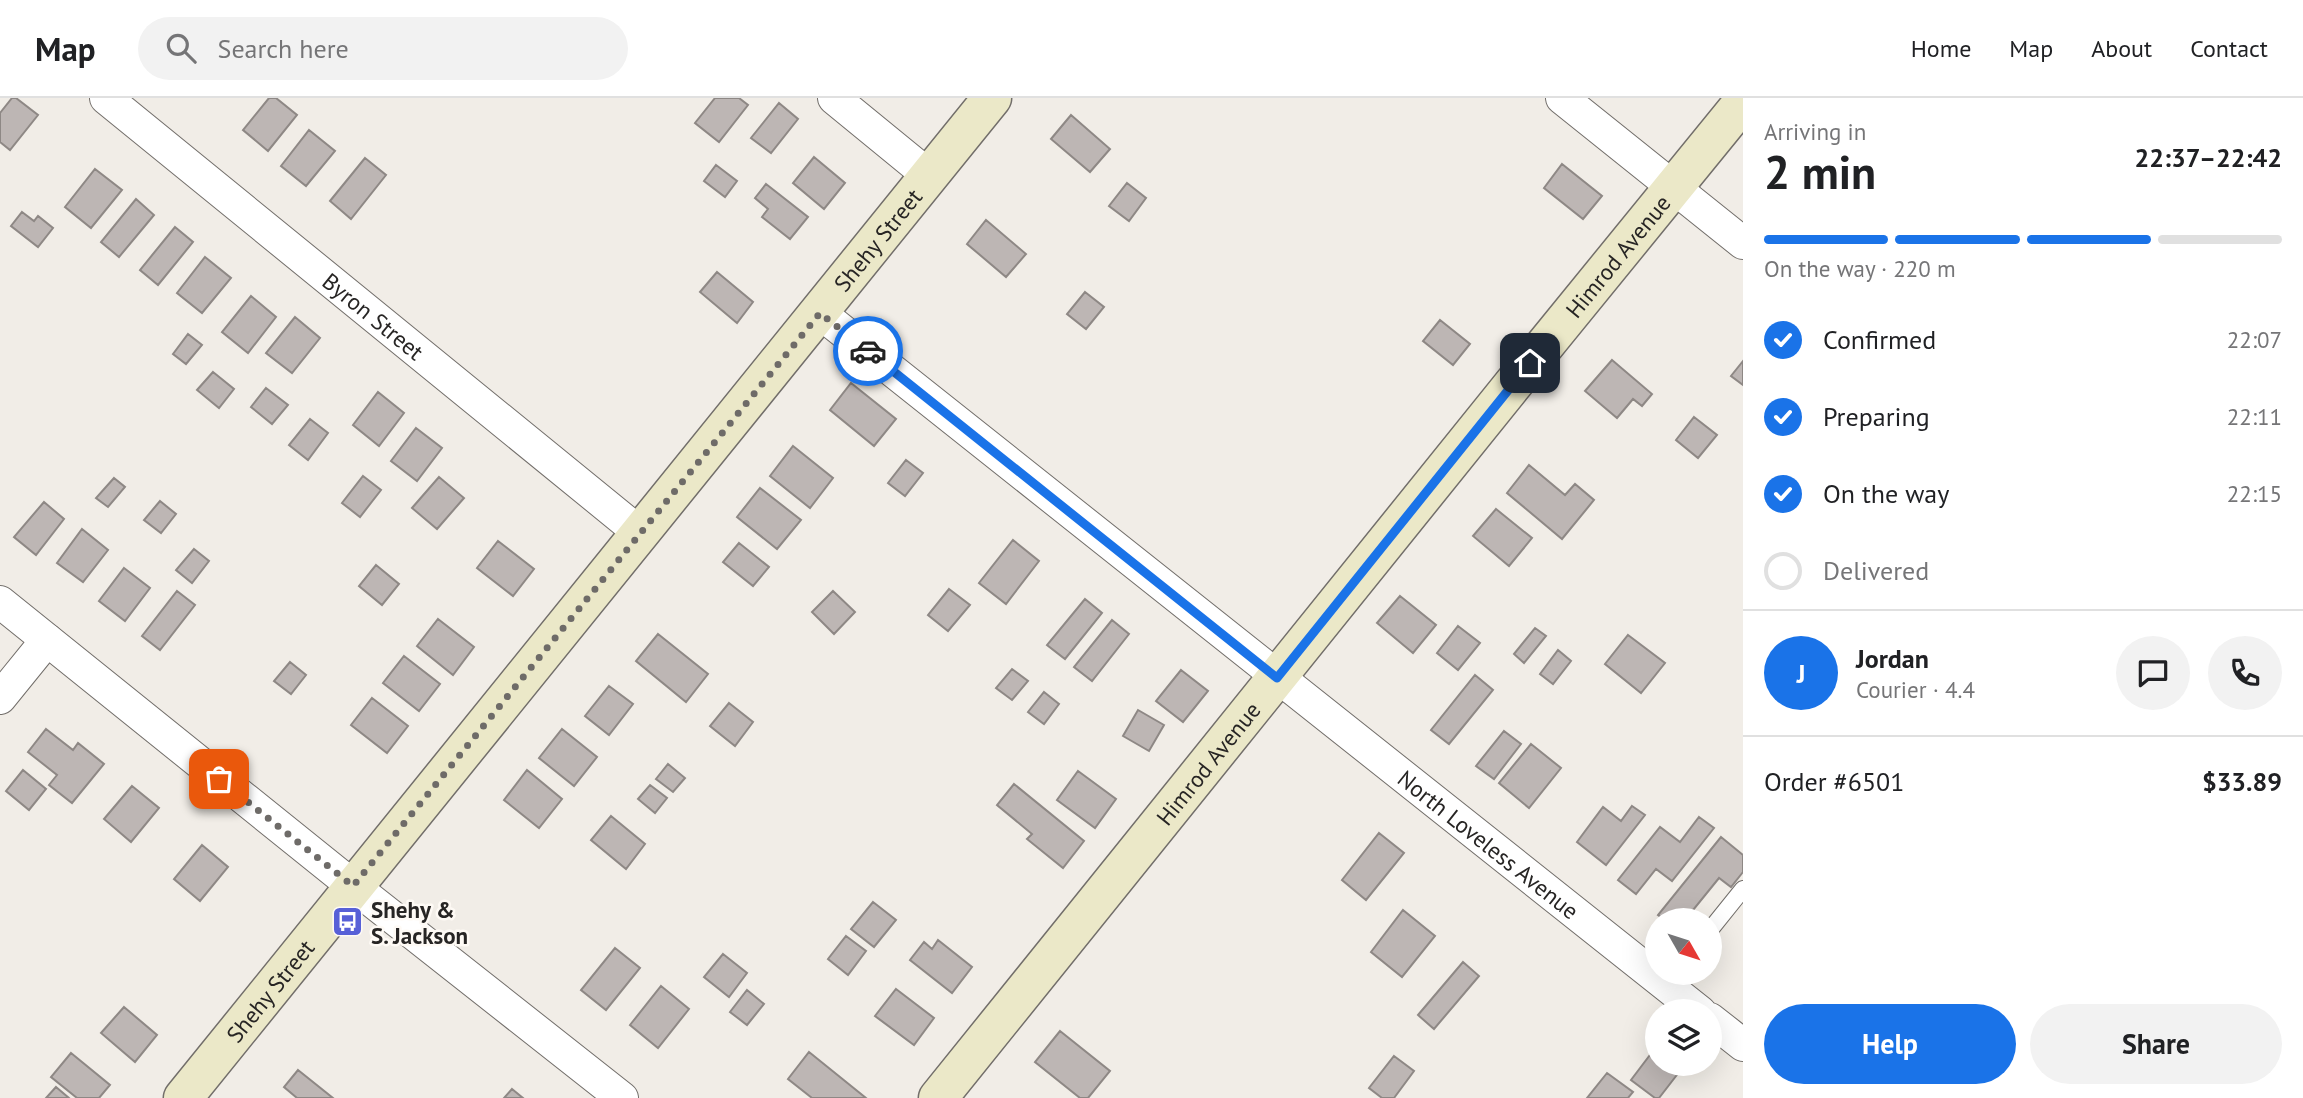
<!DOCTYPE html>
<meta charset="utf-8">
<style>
body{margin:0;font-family:"PT Sans",sans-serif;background:#f2f2f2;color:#202124;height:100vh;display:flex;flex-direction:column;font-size:26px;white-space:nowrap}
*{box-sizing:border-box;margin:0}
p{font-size:23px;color:#757577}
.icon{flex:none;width:38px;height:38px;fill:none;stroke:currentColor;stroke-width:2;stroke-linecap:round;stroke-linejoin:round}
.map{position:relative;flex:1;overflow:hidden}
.sheet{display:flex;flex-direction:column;background:#fff;width:560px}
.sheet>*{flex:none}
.needle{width:46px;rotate:129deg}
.fabs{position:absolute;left:1645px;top:810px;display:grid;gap:14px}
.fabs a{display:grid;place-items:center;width:77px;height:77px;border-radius:50%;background:#fff;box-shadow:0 7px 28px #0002;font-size:35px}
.pin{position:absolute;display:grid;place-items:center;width:60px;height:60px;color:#fff;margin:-30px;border-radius:14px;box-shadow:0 4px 10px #0006}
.courier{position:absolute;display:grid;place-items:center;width:70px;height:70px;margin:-35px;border:5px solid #1a73e8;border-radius:50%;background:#fff;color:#222;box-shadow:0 2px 9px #0007}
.summary em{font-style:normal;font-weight:600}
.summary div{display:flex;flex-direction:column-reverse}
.summary{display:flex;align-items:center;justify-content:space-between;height:119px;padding:0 21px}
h1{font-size:46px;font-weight:600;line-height:52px}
.bar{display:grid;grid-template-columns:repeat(4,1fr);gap:10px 7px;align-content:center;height:84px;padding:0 21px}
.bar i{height:9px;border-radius:5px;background:#e0e0e0}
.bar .current{background:#1a73e8}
.bar p{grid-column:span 4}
.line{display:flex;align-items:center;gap:18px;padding:0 21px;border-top:2px solid #e0e0e0}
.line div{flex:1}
.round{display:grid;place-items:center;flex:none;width:74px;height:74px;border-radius:37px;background:#f2f2f2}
ol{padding:0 21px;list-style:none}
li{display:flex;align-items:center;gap:21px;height:77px}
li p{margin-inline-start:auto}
li .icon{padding:7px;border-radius:50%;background:#1a73e8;color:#fff;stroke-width:4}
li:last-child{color:#757577}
li i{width:38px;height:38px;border:4px solid #e0e0e0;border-radius:50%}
.button{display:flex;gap:14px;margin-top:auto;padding:14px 21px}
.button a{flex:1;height:80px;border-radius:42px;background:#1a73e8;color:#fff;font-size:28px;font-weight:600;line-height:80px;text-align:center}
.button a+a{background:#f2f2f2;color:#202124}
header{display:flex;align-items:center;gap:42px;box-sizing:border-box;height:98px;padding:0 35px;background:#fff;border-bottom:2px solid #e0e0e0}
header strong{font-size:33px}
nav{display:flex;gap:38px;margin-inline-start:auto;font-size:24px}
.search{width:490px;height:63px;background:#f2f2f2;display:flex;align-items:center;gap:18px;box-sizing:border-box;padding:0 24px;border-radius:38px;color:#757577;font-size:26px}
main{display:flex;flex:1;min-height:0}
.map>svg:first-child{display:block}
.building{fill:#bdb6b4;stroke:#8e8885;stroke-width:2}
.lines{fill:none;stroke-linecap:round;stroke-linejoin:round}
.lane-casing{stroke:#726e6a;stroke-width:18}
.street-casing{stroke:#726e6a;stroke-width:34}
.secondary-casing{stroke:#726e6a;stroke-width:41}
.lane{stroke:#fff;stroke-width:16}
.street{stroke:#fff;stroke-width:32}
.secondary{stroke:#ebe8c8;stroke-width:38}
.done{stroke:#6e6b68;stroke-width:7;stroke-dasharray:0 12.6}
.route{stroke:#1a73e8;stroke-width:9}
.labels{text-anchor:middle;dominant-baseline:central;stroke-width:5;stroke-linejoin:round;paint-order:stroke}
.street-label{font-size:23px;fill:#272524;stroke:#fefaf5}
.poi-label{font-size:23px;font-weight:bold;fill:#272524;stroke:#fefaf5;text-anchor:start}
</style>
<header>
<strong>Map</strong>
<div class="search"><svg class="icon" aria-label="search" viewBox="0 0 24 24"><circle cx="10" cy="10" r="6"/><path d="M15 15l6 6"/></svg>Search here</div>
<nav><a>Home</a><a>Map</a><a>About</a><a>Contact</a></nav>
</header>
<main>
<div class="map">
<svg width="1743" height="1000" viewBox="0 0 1743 1000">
<rect width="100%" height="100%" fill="#f1ede7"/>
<path class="building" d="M 12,0 L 16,0 L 38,17 L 10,52 L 0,44 L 0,15 Z
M 269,0 L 276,0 L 297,17 L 268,53 L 243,32 Z
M 715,0 L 739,0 L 748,7 L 719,44 L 695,25 Z
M 779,5 L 798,21 L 771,55 L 751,40 Z
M 1071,17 L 1110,51 L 1090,74 L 1051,41 Z
M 309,32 L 335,53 L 306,88 L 281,68 Z
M 814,59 L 845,85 L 824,111 L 793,85 Z
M 365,60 L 386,77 L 351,121 L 330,103 Z
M 1562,66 L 1602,98 L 1583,121 L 1544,90 Z
M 716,67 L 737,83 L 725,99 L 704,83 Z
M 95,71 L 122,92 L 91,130 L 65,109 Z
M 1127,85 L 1146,100 L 1129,123 L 1109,108 Z
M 766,86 L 808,119 L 790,141 L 762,119 L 768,111 L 755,100 Z
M 136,101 L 154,117 L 119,159 L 101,144 Z
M 22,114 L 34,123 L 38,118 L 53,130 L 38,149 L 11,128 Z
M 986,122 L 1026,156 L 1006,179 L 967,146 Z
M 175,129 L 193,144 L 158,187 L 140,172 Z
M 205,159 L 231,180 L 202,215 L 177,195 Z
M 717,174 L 753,204 L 737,225 L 700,194 Z
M 1085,194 L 1104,209 L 1086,231 L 1067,216 Z
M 251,198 L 276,219 L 248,255 L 222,234 Z
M 295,219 L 320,240 L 292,275 L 266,255 Z
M 1440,222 L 1470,246 L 1453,267 L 1423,243 Z
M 188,236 L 202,247 L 186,266 L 173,256 Z
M 1612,262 L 1652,296 L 1642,308 L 1633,301 L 1617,320 L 1585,293 Z
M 1743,263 L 1743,287 L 1731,278 Z
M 213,274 L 234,291 L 219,310 L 197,292 Z
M 851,285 L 896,321 L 874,348 L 830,312 Z
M 266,290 L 288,307 L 272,326 L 251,309 Z
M 378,294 L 404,315 L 379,348 L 353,327 Z
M 1694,319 L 1717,337 L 1698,360 L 1676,342 Z
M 310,321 L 328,335 L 308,362 L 289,347 Z
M 416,330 L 442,350 L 417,383 L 391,363 Z
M 793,348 L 833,380 L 810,410 L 770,378 Z
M 906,362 L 923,375 L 905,398 L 888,385 Z
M 1529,367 L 1565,397 L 1575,386 L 1594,402 L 1562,441 L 1507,395 Z
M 363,378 L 381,392 L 360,419 L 342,405 Z
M 439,379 L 464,400 L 437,431 L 412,410 Z
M 114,380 L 125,389 L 108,409 L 96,400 Z
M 760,390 L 801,422 L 777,451 L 737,419 Z
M 160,403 L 176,416 L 161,435 L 144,422 Z
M 44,404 L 64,421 L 36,457 L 14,439 Z
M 1496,411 L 1532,440 L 1509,468 L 1473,438 Z
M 82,431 L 108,452 L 83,484 L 57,465 Z
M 1013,442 L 1039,463 L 1006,506 L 979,485 Z
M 498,443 L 534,471 L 513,498 L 477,470 Z
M 739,445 L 769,469 L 753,488 L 723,464 Z
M 194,451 L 209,463 L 192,485 L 176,472 Z
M 376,467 L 399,486 L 382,507 L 359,488 Z
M 124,470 L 150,490 L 125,523 L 99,503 Z
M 949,491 L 970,507 L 948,533 L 928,517 Z
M 177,493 L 195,507 L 160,552 L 142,538 Z
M 833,493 L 855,514 L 834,536 L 812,514 Z
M 1400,498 L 1436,527 L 1413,555 L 1377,525 Z
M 1085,501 L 1102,515 L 1065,561 L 1047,547 Z
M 438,521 L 474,549 L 453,577 L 417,548 Z
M 1112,522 L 1129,536 L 1092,583 L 1074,569 Z
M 1458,528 L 1480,545 L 1458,572 L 1437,555 Z
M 1535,530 L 1546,538 L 1524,565 L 1514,556 Z
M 658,536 L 708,576 L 686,604 L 636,563 Z
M 1628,537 L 1665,565 L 1641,595 L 1605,566 Z
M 1558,552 L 1571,563 L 1553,586 L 1540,576 Z
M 404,558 L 440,586 L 419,613 L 383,585 Z
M 290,564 L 306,577 L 291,596 L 274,583 Z
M 1012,571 L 1028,583 L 1012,602 L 996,590 Z
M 1181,572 L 1208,593 L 1183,624 L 1156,603 Z
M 1475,577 L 1493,592 L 1449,646 L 1431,632 Z
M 609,588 L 633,606 L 609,637 L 585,618 Z
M 1044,594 L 1059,606 L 1044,626 L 1028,614 Z
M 372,600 L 408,628 L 387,655 L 351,627 Z
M 729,605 L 753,624 L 735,648 L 710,628 Z
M 1138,612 L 1164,627 L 1149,653 L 1123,638 Z
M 46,631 L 73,652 L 78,645 L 104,666 L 72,705 L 49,687 L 57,677 L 28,654 Z
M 562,631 L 597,659 L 574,688 L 539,660 Z
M 1504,633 L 1521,646 L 1494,681 L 1476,668 Z
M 1531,646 L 1561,670 L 1529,710 L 1499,685 Z
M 668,666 L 685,680 L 673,694 L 656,681 Z
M 23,672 L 46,691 L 29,712 L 6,693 Z
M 527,672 L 562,701 L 539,730 L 504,702 Z
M 1078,673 L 1116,701 L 1095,730 L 1057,702 Z
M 1014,686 L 1084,743 L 1063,770 L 1027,741 L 1032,736 L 997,707 Z
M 650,687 L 667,700 L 655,715 L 638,701 Z
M 132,688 L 159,710 L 131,744 L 104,721 Z
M 1632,708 L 1645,717 L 1606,767 L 1577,744 L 1603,709 L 1621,723 Z
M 611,718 L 645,746 L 626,771 L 591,742 Z
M 1699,719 L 1714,730 L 1672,783 L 1656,771 L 1636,796 L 1618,782 L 1660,729 L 1680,744 Z
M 1379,735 L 1404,755 L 1366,802 L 1342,782 Z
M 1721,739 L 1743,757 L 1743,774 L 1731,789 L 1719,780 L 1685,822 L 1665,822 L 1658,817 Z
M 202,747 L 228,769 L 200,803 L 174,781 Z
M 873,804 L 896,822 L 874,849 L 851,831 Z
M 1403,812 L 1435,838 L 1402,879 L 1371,854 Z
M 846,838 L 866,853 L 848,877 L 828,861 Z
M 938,842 L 972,869 L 952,895 L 910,862 L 924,844 L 932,851 Z
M 615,850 L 640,870 L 606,912 L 581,892 Z
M 723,856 L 747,875 L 729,899 L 704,879 Z
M 1463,864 L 1479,878 L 1434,931 L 1418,917 Z
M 661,888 L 689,911 L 658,950 L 630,927 Z
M 896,891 L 934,920 L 914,947 L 875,918 Z
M 747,892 L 764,906 L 747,927 L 730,914 Z
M 124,909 L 157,937 L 135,964 L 101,935 Z
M 1060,933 L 1110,973 L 1088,1000 L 1080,1000 L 1035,964 Z
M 1656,949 L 1657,966 L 1679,966 L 1683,969 L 1659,1000 L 1655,1000 L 1631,982 Z
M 809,954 L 866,1000 L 812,1000 L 788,981 Z
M 71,955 L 110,987 L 99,1000 L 77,1000 L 51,979 Z
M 1394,958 L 1414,973 L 1394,1000 L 1382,1000 L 1369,990 Z
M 298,972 L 333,1000 L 297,1000 L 284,989 Z
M 1607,975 L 1633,994 L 1628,1000 L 1587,1000 Z
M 56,989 L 69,1000 L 46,1000 Z
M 512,991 L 523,1000 L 504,1000 Z"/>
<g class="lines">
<defs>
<path id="lane" d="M 1710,832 L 1743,791"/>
<g id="street">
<path id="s1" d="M 106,0 L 640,435"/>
<path d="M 834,0 L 928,77"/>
<path d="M 1562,0 L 1743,145"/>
<path id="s2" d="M 820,215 L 1700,914"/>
<path d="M 0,504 L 353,788 L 622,1000"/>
<path d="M 0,600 L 47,542"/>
<path d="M 1710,921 L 1743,947"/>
</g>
<g id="secondary">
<path id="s3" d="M 183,1000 L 992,0"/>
<path id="s4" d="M 938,1000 L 1514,285 L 1743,4"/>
</g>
</defs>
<use href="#lane" class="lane-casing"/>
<use href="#street" class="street-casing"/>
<use href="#secondary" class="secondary-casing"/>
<use href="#lane" class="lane"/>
<use href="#street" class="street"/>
<use href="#secondary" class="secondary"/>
</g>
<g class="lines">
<path class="done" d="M 219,681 L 353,788 L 820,215 L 868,253"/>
<path class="route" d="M 868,253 L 1277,580 L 1530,265"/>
</g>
<defs>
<symbol id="bus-square" viewBox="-11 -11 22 22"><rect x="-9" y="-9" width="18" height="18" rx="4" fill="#5760d7" stroke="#fefaf5"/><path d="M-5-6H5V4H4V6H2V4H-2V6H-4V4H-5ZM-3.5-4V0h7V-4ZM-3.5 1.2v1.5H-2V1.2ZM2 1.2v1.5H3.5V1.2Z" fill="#fff"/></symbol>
</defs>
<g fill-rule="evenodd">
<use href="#bus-square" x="330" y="806" width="35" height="35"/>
</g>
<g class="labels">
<g class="street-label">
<text stroke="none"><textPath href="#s3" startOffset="1104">Shehy Street</textPath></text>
<text stroke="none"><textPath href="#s4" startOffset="1082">Himrod Avenue</textPath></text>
<text stroke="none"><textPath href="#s1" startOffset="345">Byron Street</textPath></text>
<text stroke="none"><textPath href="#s4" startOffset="430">Himrod Avenue</textPath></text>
<text stroke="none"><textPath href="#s2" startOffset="854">North Loveless Avenue</textPath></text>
<text stroke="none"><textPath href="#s3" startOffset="138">Shehy Street</textPath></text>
</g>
<g class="poi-label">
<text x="371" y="811">Shehy &amp;<tspan x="371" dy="26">S. Jackson</tspan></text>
</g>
</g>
</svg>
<div class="fabs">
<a><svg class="needle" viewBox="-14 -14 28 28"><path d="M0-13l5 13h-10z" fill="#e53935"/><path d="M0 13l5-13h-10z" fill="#757577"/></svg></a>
<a><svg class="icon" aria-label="layers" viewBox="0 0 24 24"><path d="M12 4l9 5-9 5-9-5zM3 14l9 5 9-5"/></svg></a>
</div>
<div class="pin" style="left:219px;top:681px;background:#ea580c"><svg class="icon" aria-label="bag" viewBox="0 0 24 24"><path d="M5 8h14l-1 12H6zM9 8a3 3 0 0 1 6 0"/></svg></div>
<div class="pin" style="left:1530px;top:265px;background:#1f2937"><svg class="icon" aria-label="home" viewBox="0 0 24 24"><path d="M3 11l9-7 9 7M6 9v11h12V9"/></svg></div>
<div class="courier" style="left:868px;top:253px"><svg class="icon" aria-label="car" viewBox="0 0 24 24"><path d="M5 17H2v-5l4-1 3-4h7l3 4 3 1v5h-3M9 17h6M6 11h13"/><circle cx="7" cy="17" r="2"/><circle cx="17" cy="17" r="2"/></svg></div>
</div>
<section class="sheet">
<div class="summary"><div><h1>2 min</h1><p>Arriving in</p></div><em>22:37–22:42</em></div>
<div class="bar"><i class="current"></i><i class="current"></i><i class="current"></i><i></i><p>On the way · 220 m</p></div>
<ol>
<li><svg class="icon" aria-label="check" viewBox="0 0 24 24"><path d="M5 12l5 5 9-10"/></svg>Confirmed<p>22:07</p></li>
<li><svg class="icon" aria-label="check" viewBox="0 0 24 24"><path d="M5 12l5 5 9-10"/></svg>Preparing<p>22:11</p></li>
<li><svg class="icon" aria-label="check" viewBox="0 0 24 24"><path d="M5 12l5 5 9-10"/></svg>On the way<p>22:15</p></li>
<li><i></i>Delivered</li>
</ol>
<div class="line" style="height:126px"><b class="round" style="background:#1a73e8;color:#fff">J</b><div><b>Jordan</b><p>Courier · 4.4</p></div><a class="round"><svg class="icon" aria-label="chat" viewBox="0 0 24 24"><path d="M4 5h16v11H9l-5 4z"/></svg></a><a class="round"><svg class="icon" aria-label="phone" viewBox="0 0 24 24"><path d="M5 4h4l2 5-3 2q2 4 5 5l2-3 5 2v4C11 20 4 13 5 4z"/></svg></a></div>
<div class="line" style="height:91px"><div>Order #6501</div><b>$33.89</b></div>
<div class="button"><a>Help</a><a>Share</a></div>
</section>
</main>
